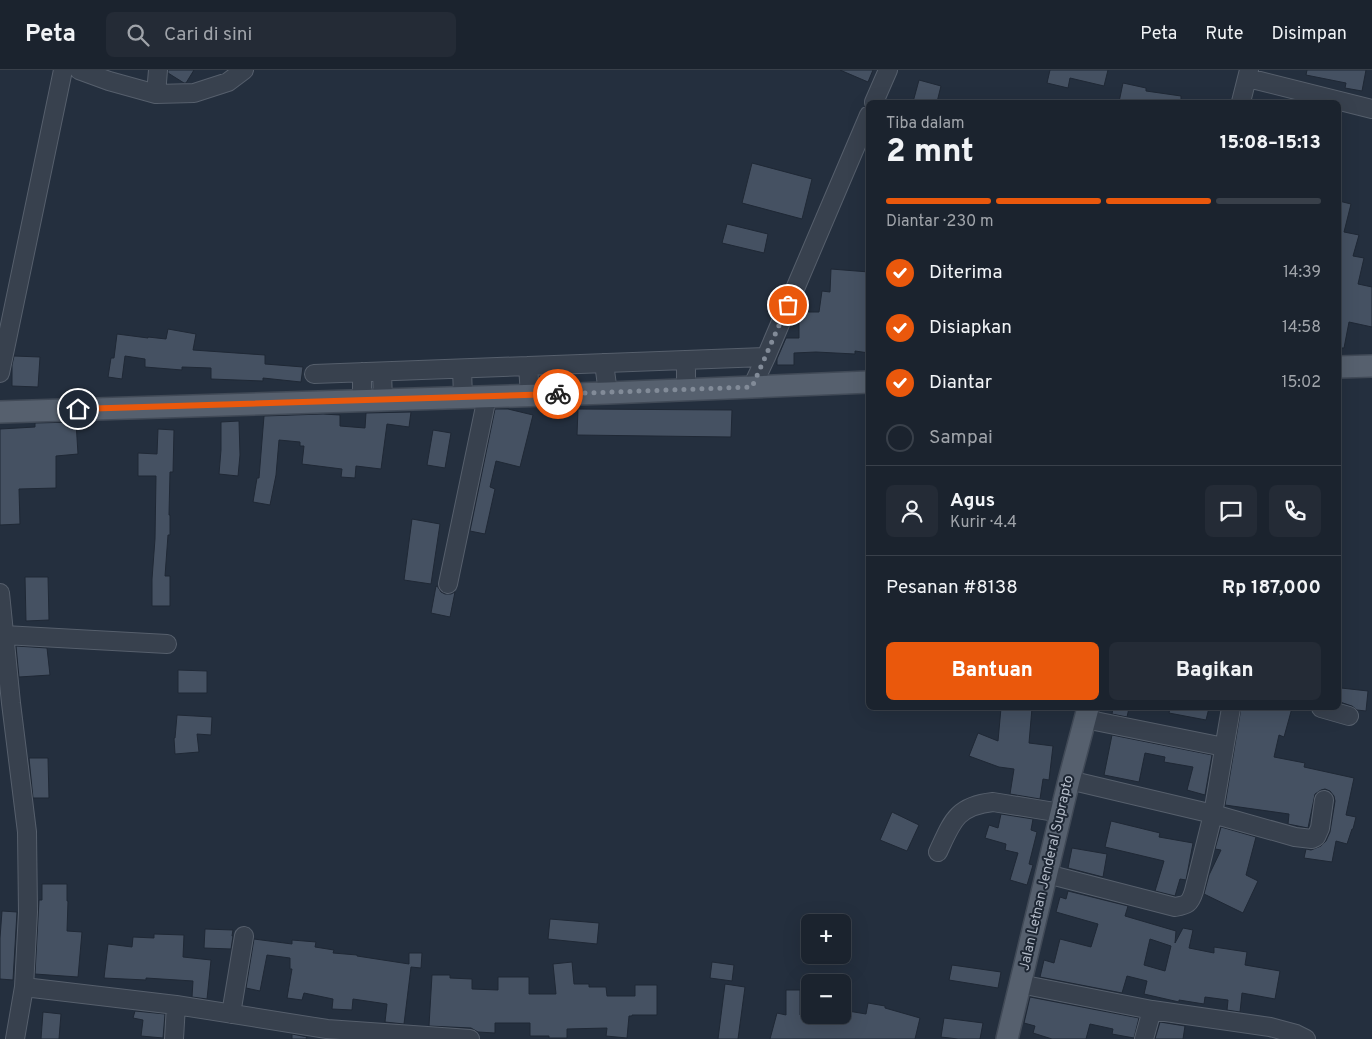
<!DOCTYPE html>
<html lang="id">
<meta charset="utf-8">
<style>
body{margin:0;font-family:Overpass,sans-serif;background:#242b36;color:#f1f3f6;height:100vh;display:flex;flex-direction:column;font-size:19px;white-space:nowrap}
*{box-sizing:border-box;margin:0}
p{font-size:16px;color:#a0a4aa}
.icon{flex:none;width:28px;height:28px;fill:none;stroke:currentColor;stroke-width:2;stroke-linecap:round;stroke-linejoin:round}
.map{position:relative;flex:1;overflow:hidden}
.drawer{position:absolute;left:866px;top:30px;width:475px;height:610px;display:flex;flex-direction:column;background:#1b232e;border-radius:8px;box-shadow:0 5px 20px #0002,0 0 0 1px #39404a}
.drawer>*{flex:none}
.fabs{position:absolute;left:801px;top:844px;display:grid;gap:10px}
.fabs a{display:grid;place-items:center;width:50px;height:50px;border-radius:8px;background:#1b232e;box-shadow:0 5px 20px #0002,0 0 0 1px #39404a;font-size:25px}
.pin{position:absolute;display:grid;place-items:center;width:42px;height:42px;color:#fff;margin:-21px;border:2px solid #fff;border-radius:50%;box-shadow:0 1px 5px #0007}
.courier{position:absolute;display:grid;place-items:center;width:50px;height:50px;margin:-25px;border:4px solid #ea580c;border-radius:50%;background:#fff;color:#222;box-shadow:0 1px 6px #0007}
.headline em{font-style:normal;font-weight:800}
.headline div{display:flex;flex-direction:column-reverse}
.headline{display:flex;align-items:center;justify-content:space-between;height:85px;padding:0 20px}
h1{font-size:32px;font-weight:800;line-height:38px}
.bar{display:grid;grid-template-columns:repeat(4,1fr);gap:8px 5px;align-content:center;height:60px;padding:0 20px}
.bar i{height:6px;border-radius:4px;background:#39404a}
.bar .current{background:#ea580c}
.bar p{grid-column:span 4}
.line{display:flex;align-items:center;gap:12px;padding:0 20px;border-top:1px solid #39404a}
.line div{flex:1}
.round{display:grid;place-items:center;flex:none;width:52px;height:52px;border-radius:8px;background:#242b36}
ol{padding:0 20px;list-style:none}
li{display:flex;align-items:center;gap:15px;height:55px}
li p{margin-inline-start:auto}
li .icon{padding:5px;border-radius:50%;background:#ea580c;color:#fff;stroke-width:4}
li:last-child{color:#a0a4aa}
li i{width:28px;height:28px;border:2px solid #39404a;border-radius:50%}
.primary-button{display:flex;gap:10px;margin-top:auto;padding:10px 20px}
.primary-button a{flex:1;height:58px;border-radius:8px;background:#ea580c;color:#fff;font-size:20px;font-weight:800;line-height:58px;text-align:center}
.primary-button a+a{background:#242b36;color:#f1f3f6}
header{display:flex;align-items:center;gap:30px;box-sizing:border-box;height:70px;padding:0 25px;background:#1b232e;border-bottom:1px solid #39404a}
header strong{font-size:24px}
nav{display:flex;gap:28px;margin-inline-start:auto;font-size:18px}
.search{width:350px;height:45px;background:#242b36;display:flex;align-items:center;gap:12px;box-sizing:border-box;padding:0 18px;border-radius:8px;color:#a0a4aa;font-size:19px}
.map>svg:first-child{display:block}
.building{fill:#455162;stroke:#1f2835;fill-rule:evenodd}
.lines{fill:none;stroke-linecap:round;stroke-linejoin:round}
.minor-casing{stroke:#565f6c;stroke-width:20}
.major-casing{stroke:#414a57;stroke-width:24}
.minor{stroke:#38414e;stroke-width:18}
.major{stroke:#56606e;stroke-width:21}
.done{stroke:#828b98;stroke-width:5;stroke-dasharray:0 9}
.route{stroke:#ea580c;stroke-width:6}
.labels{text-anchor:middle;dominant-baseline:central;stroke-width:4;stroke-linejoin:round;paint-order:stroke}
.street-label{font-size:14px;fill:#b4bcc9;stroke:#1d2633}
</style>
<header>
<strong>Peta</strong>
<div class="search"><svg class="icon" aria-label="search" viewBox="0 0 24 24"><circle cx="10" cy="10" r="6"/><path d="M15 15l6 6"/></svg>Cari di sini</div>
<nav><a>Peta</a><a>Rute</a><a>Disimpan</a></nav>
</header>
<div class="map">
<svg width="1372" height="969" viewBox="0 0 1372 969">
<rect width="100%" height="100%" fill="#242f3e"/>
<path class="building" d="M 168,0 L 194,0 L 186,13 L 184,13 L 168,3 Z
M 840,0 L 873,0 L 868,12 Z
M 1050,0 L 1108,0 L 1104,16 L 1070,8 L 1068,18 L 1047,13 Z
M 1307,0 L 1366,0 L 1362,21 L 1345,18 L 1346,13 L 1306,5 Z
M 919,10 L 941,16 L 937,32 L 913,32 Z
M 1123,13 L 1146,18 L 1146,21 L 1181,26 L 1181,32 L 1119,32 Z
M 752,93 L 812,109 L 802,149 L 742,133 Z
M 1339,131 L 1351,134 L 1344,162 L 1359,165 L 1353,186 L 1364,188 L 1358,214 L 1372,217 L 1372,257 L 1349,252 L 1344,278 L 1339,278 Z
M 727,154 L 768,164 L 764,183 L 722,173 Z
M 831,199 L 869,202 L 869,283 L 855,281 L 855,284 L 816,282 L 794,283 L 794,295 L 777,295 L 777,289 L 786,268 L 799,268 L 799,242 L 819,242 L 822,221 L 830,222 Z
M 168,259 L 196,264 L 193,280 L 265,285 L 265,294 L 303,297 L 301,312 L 263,308 L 263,311 L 211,309 L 211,298 L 182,297 L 182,300 L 145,297 L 145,289 L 125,286 L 122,309 L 108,307 L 111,288 L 114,288 L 117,264 L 148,268 L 148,267 L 166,269 Z
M 14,286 L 40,287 L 38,317 L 12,316 L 12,295 Z
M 495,339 L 508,339 L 533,345 L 520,397 L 496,391 L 490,417 L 495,419 L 485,464 L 470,461 Z
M 578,339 L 732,340 L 731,367 L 577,365 Z
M 411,342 L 409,357 L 387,354 L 381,399 L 356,396 L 355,408 L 341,407 L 342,399 L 302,394 L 304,376 L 300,376 L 300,372 L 279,370 L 276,405 L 270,435 L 253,432 L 257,408 L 259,408 L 264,346 L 323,344 L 340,345 L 340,356 L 365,358 L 366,343 Z
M 239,351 L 240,385 L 238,406 L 219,404 L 221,380 L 221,352 Z
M 76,352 L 78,384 L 56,386 L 56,418 L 19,419 L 20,454 L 0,455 L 0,359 L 35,357 L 35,353 Z
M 158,359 L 174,360 L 173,402 L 170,402 L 169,445 L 170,445 L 170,465 L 168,465 L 165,506 L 170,506 L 170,536 L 152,536 L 152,509 L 155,469 L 156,406 L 138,406 L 138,383 L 157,384 Z
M 433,360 L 451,363 L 445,398 L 427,395 Z
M 412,449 L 440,454 L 431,514 L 404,510 Z
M 25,507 L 48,507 L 49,550 L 26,551 Z
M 436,516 L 438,517 L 441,522 L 445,524 L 451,524 L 455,522 L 450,547 L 431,543 Z
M 16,576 L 47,578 L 50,605 L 19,607 Z
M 178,600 L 207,601 L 207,623 L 178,623 Z
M 1341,618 L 1368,621 L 1366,641 L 1357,640 L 1352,636 L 1340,632 Z
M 1001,638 L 1032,638 L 1029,673 L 1053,676 L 1049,710 L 1043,709 L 1040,729 L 1010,724 L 1014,699 L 999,697 L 969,686 L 978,663 L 998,671 Z
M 1113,638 L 1129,638 L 1127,647 L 1112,644 Z
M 1170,638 L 1209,638 L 1206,650 L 1169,643 Z
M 1241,638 L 1292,638 L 1284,667 L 1279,665 L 1274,687 L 1305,693 L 1304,697 L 1354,708 L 1346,745 L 1356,747 L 1353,759 L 1352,759 L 1347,774 L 1336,771 L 1332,792 L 1304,788 L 1306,779 L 1311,780 L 1321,776 L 1326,771 L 1330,762 L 1335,731 L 1334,726 L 1330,721 L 1325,719 L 1321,720 L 1315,724 L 1308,758 L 1288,754 L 1289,744 L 1225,735 Z
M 177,645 L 212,647 L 211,665 L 197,664 L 199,682 L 175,684 L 174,668 L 175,668 Z
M 1112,665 L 1212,685 L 1205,725 L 1187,720 L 1193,697 L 1164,692 L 1165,687 L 1145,683 L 1139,712 L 1104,705 Z
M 29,688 L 48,688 L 49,728 L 33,728 Z
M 892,742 L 919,755 L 907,781 L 880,770 Z
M 1001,744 L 1033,749 L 1031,760 L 1037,762 L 1029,794 L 1033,795 L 1027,815 L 1010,810 L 1018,783 L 1005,780 L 1006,774 L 985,768 L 989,755 L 998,758 Z
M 1111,751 L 1160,763 L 1159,767 L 1193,773 L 1186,810 L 1180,809 L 1175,826 L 1155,821 L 1164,791 L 1105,777 Z
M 1221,757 L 1256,767 L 1246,805 L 1258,811 L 1243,843 L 1204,824 L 1209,805 L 1221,780 L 1215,779 Z
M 1072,778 L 1107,784 L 1103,807 L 1068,798 Z
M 42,814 L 67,814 L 67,831 L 68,831 L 67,861 L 82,862 L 78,907 L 35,904 L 39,830 L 42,830 Z
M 1068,821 L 1128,836 L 1125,846 L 1176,861 L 1175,873 L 1183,858 L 1193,860 L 1189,878 L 1214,883 L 1214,877 L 1247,882 L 1245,895 L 1280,901 L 1275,929 L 1242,923 L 1240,942 L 1227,940 L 1228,930 L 1205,927 L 1204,934 L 1179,930 L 1179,932 L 1144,924 L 1147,911 L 1127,906 L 1122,923 L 1040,907 L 1044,890 L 1054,893 L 1060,869 L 1091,877 L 1098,854 L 1056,842 L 1060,827 L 1066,829 ZM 1150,869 L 1171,876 L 1165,901 L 1144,895 Z
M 2,841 L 17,842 L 13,910 L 0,909 L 0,868 Z
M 550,849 L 599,853 L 597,874 L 548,869 Z
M 205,859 L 233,860 L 232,866 L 233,866 L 231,879 L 204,878 Z
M 154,864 L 184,865 L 183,887 L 211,890 L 207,929 L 192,927 L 193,911 L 146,908 L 146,910 L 104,908 L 108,874 L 132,877 L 133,867 L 154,868 Z
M 254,869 L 292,874 L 292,870 L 316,872 L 315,877 L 334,880 L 333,883 L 357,885 L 357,886 L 409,894 L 409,883 L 422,883 L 421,898 L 411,897 L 404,954 L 385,952 L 387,934 L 353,929 L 352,940 L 332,939 L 333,929 L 304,923 L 302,930 L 287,928 L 292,899 L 290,899 L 290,888 L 267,885 L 260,921 L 246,918 Z
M 572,892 L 574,914 L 589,914 L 589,917 L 606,917 L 607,926 L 635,926 L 635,915 L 657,915 L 657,945 L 632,945 L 632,946 L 629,946 L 627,968 L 606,966 L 607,958 L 567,959 L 567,968 L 549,968 L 549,966 L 530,966 L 530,953 L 495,953 L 495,963 L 478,962 L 471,958 L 429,956 L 432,905 L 450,905 L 450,908 L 472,909 L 472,919 L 498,920 L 498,907 L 529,907 L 529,924 L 556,924 L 553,894 Z
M 712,892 L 734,895 L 732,911 L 710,908 Z
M 952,895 L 1001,902 L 998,918 L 949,910 Z
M 725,914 L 745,917 L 738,969 L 718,969 Z
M 786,920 L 800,920 L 800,945 L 824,945 L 842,948 L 842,940 L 866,944 L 868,933 L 885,936 L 885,938 L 920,948 L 915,969 L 770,969 L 777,943 L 786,945 Z
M 1030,927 L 1139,948 L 1134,968 L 1112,964 L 1113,959 L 1090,954 L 1086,969 L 1052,969 L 1033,963 L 1035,956 L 1024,953 Z
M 135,941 L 165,944 L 163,968 L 141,966 L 143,950 L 133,948 Z
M 43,942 L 61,944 L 59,969 L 41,969 Z
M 944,948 L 983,953 L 980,969 L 958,969 L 941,967 Z
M 1160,952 L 1185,956 L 1183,969 L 1155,969 Z
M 292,964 L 307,967 L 306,969 L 292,969 Z"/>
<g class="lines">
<defs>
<path id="minor" d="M 79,0 L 109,11 L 156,24 L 194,23 L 228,12 L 244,0
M 1248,8 L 1372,39
M 156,24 L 158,0
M 874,32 L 888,0
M 1241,32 L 1249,0
M 686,290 L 686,320
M 604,293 L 608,323
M 528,296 L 530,325
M 462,299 L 463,327
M 362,302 L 362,330
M 382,302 L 383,330
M 0,303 L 63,0
M 314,304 L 766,287
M 752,317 L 766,287 L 869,45
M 448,514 L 487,327
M 0,523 L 11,633 L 27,762 L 28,842 L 24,917 L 15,969
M 4,565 L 167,574
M 1321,638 L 1349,646
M 1085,649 L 1224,677
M 1069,710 L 1213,744 L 1231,638
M 938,782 C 952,752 956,736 993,732 L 1061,743
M 1047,804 L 1175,837 C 1187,835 1190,834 1194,821 L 1213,744 L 1295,767 L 1312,769 L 1316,767 L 1320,758 L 1324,730
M 1020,914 L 1152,940 L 1270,957 L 1296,964 L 1306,969
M 24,917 L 176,935 L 327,959 L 470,969
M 231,944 L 244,866
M 174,969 L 176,935
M 1144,969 L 1152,940"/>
<path id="major" d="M 1339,297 L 1372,296
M 0,342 L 608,323 L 869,312
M 1007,969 L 1069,710 L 1088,638"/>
</defs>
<use href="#minor" class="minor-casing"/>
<use href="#major" class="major-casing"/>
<use href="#minor" class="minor"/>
<use href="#major" class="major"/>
</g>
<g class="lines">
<path class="done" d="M 558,324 L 752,317 L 788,235"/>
<path class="route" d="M 78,339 L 558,324"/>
</g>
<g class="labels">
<g class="street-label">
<text transform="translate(1047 803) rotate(-77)">Jalan Letnan Jenderal Suprapto</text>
</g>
</g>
</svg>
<div class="fabs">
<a>+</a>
<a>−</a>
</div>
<div class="pin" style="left:788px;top:235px;background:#ea580c"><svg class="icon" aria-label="bag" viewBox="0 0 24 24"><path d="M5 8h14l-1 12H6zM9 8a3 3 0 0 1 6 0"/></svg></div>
<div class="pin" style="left:78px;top:339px;background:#1f2937"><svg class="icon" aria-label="home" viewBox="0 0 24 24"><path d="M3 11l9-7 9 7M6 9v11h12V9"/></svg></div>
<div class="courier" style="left:558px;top:324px"><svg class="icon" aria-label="bike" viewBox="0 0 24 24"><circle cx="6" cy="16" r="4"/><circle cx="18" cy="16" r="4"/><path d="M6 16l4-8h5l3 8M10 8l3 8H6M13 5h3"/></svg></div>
<section class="drawer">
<div class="headline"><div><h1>2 mnt</h1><p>Tiba dalam</p></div><em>15:08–15:13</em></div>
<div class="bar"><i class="current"></i><i class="current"></i><i class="current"></i><i></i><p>Diantar · 230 m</p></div>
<ol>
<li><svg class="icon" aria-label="check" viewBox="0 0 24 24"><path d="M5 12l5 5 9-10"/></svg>Diterima<p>14:39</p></li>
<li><svg class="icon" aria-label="check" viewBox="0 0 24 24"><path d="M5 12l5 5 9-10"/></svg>Disiapkan<p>14:58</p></li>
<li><svg class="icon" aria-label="check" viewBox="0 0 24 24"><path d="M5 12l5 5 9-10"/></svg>Diantar<p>15:02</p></li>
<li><i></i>Sampai</li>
</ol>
<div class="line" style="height:90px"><a class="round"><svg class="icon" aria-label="person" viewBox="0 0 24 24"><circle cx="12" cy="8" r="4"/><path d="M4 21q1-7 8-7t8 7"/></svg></a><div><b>Agus</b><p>Kurir · 4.4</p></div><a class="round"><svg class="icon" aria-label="chat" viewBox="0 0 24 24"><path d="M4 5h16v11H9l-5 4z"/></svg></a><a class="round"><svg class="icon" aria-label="phone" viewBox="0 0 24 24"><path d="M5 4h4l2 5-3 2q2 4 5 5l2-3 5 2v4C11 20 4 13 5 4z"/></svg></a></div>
<div class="line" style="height:65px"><div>Pesanan #8138</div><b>Rp 187,000</b></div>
<div class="primary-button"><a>Bantuan</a><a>Bagikan</a></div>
</section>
</div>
